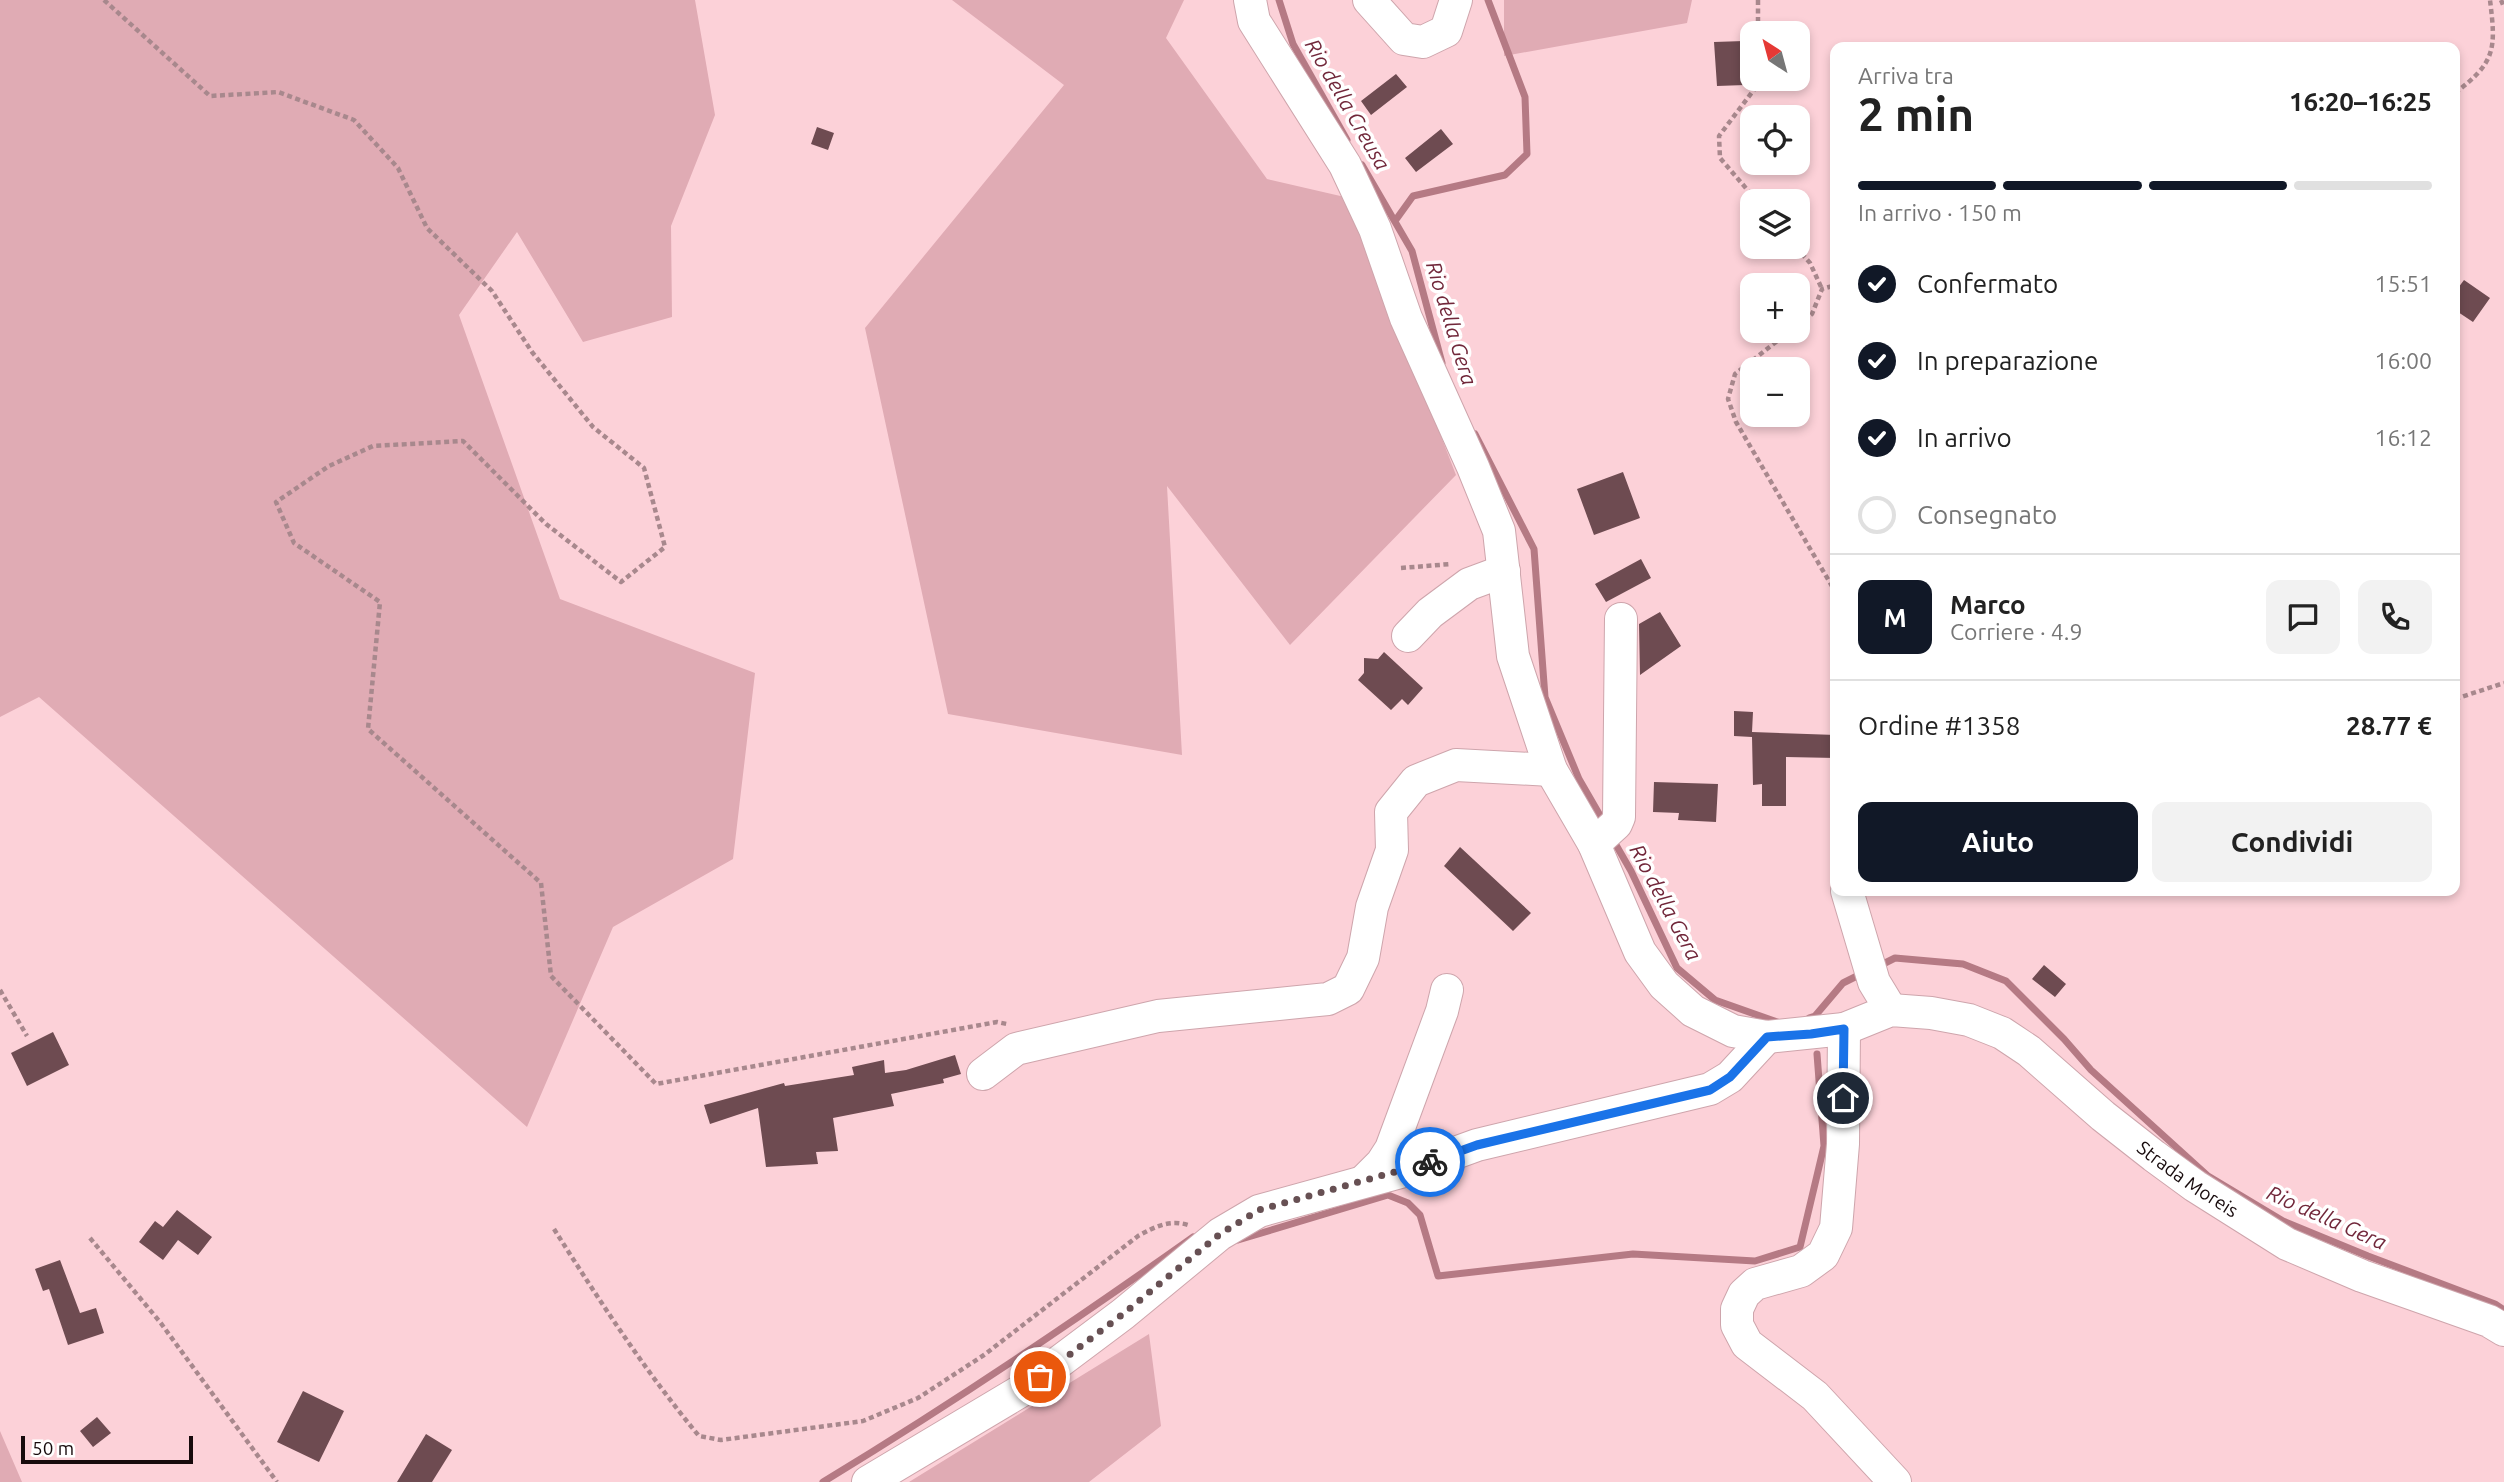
<!DOCTYPE html>
<html lang="it">
<meta charset="utf-8">
<style>
body{margin:0;font-family:Ubuntu,sans-serif;background:#f2f2f2;color:#222;height:100vh;display:flex;flex-direction:column;font-size:26px;white-space:nowrap}
*{box-sizing:border-box;margin:0}
p{font-size:23px;color:#767676}
.icon{flex:none;width:38px;height:38px;fill:none;stroke:currentColor;stroke-width:2;stroke-linecap:round;stroke-linejoin:round}
.map{position:relative;flex:1;overflow:hidden}
.details{position:absolute;left:1830px;top:42px;width:630px;height:854px;display:flex;flex-direction:column;background:#fff;border-radius:14px;box-shadow:0 4px 10px #0003}
.details>*{flex:none}
.needle{width:46px;rotate:324deg}
.fabs{position:absolute;left:1740px;top:21px;display:grid;gap:14px}
.fabs a{display:grid;place-items:center;width:70px;height:70px;border-radius:14px;background:#fff;box-shadow:0 4px 10px #0003;font-size:35px}
.scale{position:absolute;left:21px;bottom:18px;width:172px;box-sizing:border-box;padding-left:7px;border:4px solid #170a0c;border-top:0;font-size:19px;line-height:24px;white-space:nowrap;color:#170a0c;-webkit-text-stroke:5px #fff;paint-order:stroke}
.pin{position:absolute;display:grid;place-items:center;width:60px;height:60px;color:#fff;margin:-30px;border:4px solid #fff;border-radius:50%;box-shadow:0 2px 7px #0007}
.courier{position:absolute;display:grid;place-items:center;width:70px;height:70px;margin:-35px;border:5px solid #1a73e8;border-radius:50%;background:#fff;color:#222;box-shadow:0 2px 9px #0007}
.summary em{font-style:normal;font-weight:600}
.summary div{display:flex;flex-direction:column-reverse}
.summary{display:flex;align-items:center;justify-content:space-between;height:119px;padding:0 28px}
h1{font-size:46px;font-weight:600;line-height:52px}
.bar{display:grid;grid-template-columns:repeat(4,1fr);gap:10px 7px;align-content:center;height:84px;padding:0 28px}
.bar i{height:9px;border-radius:5px;background:#e0e0e0}
.bar .selected{background:#111827}
.bar p{grid-column:span 4}
.line{display:flex;align-items:center;gap:18px;padding:0 28px;border-top:2px solid #e0e0e0}
.line div{flex:1}
.round{display:grid;place-items:center;flex:none;width:74px;height:74px;border-radius:14px;background:#f2f2f2}
ol{padding:0 28px;list-style:none}
li{display:flex;align-items:center;gap:21px;height:77px}
li p{margin-inline-start:auto}
li .icon{padding:7px;border-radius:50%;background:#111827;color:#fff;stroke-width:4}
li:last-child{color:#767676}
li i{width:38px;height:38px;border:4px solid #e0e0e0;border-radius:50%}
.cta{display:flex;gap:14px;margin-top:auto;padding:14px 28px}
.cta a{flex:1;height:80px;border-radius:14px;background:#111827;color:#fff;font-size:28px;font-weight:600;line-height:80px;text-align:center}
.cta a+a{background:#f2f2f2;color:#222}
.map>svg:first-child{display:block}
.green{fill:#e0abb4}
.lines{fill:none;stroke-linecap:round;stroke-linejoin:round}
.stream{stroke:#b57a84;stroke-width:7}
.building{fill:#6e4b51}
.minor-casing{stroke:#cea5ac;stroke-width:34}
.path{stroke:#a8888d;stroke-width:4.5;stroke-dasharray:5 3.5;stroke-linecap:butt}
.minor{stroke:#fff;stroke-width:32}
.done{stroke:#675053;stroke-width:7;stroke-dasharray:0 12.6}
.route{stroke:#1a73e8;stroke-width:9}
.labels{text-anchor:middle;dominant-baseline:central;stroke-width:7;stroke-linejoin:round;paint-order:stroke}
.street-label{font-size:19px;fill:#170a0c;stroke:#fff}
.water-label{font-size:21px;font-style:italic;fill:#71273a;stroke:#fff}
</style>
<div class="map">
<svg width="2504" height="1482" viewBox="0 0 2504 1482">
<rect width="100%" height="100%" fill="#fcd1d8"/>
<path class="green" d="M 0,0 L 695,0 L 715,115 L 671,226 L 672,317 L 583,342 L 517,232 L 459,315 L 560,599 L 755,673 L 733,859 L 613,927 L 527,1127 L 39,697 L 0,717 Z
M 952,0 L 1184,0 L 1166,38 L 1267,179 L 1349,198 L 1456,475 L 1290,645 L 1167,486 L 1182,755 L 948,714 L 865,328 L 1064,85 Z
M 1504,0 L 1692,0 L 1687,23 L 1504,56 Z
M 1149,1334 L 1161,1426 L 1089,1482 L 909,1482 Z
M 0,1431 L 22,1482 L 0,1482 Z"/>
<g class="lines">
<path class="stream" d="M 1279,0 L 1293,44 L 1347,140
M 1362,165 L 1412,251 L 1442,363
M 1395,221 L 1413,196 L 1505,175 L 1527,154 L 1525,97 L 1488,0
M 1475,434 L 1534,549 L 1545,697 L 1579,779 L 1605,824
M 1612,838 L 1631,871 L 1677,968 L 1715,1000 L 1780,1023
M 1877,967 L 1895,958 L 1963,964 L 2006,981 L 2064,1039 L 2091,1070 L 2208,1176 L 2283,1221 L 2368,1256 L 2495,1304 L 2504,1310
M 1809,1018 L 1815,1016 L 1843,983 L 1863,973
M 1238,1240 L 1388,1195 L 1408,1203 L 1420,1215 L 1438,1276 L 1633,1254 L 1755,1261 L 1800,1247 L 1824,1146 L 1817,1054
M 823,1482 C 950,1405 1072,1323 1193,1237"/>
</g>
<path class="building" d="M 1744,41 L 1745,85 L 1717,86 L 1714,42 Z
M 1396,74 L 1407,87 L 1371,115 L 1361,101 Z
M 817,127 L 834,133 L 828,150 L 811,144 Z
M 1441,129 L 1453,144 L 1416,172 L 1405,158 Z
M 2464,280 L 2490,298 L 2473,322 L 2455,310 L 2455,292 Z
M 1623,472 L 1640,518 L 1594,535 L 1577,489 Z
M 1641,559 L 1651,578 L 1606,602 L 1595,584 Z
M 1660,612 L 1681,646 L 1640,675 L 1639,624 Z
M 1384,652 L 1423,688 L 1408,705 L 1402,699 L 1391,710 L 1358,680 L 1364,673 L 1364,658 L 1378,659 Z
M 1734,711 L 1753,712 L 1752,732 L 1836,735 L 1836,758 L 1786,757 L 1786,806 L 1762,806 L 1762,784 L 1753,785 L 1752,737 L 1734,736 Z
M 1654,782 L 1718,784 L 1716,822 L 1678,820 L 1679,813 L 1653,812 Z
M 1460,847 L 1531,913 L 1513,931 L 1444,866 Z
M 2044,965 L 2066,984 L 2055,997 L 2032,979 Z
M 53,1032 L 69,1065 L 27,1086 L 11,1053 Z
M 955,1055 L 961,1074 L 943,1079 L 944,1083 L 891,1094 L 894,1106 L 833,1118 L 838,1151 L 816,1152 L 818,1164 L 766,1167 L 758,1108 L 710,1124 L 704,1105 L 784,1083 L 785,1086 L 854,1075 L 852,1067 L 884,1060 L 885,1073 L 906,1070 Z
M 177,1210 L 212,1237 L 198,1255 L 178,1240 L 163,1260 L 139,1242 L 155,1221 L 163,1227 Z
M 60,1260 L 80,1313 L 96,1308 L 104,1333 L 68,1345 L 49,1289 L 43,1291 L 35,1269 Z
M 303,1391 L 344,1411 L 319,1462 L 277,1442 Z
M 97,1417 L 111,1433 L 93,1447 L 80,1431 Z
M 426,1434 L 452,1450 L 432,1482 L 397,1482 Z"/>
<g class="lines">
<defs>
<g id="minor">
<path id="s1" d="M 1250,0 L 1254,21 L 1345,165 L 1375,229 L 1406,318 L 1473,467 L 1499,531 L 1513,656 L 1551,770 L 1594,844 L 1640,952 L 1664,985 L 1693,1011 L 1733,1031 L 1767,1037 L 1844,1029 L 1891,1010 L 1931,1013 L 1969,1020 L 2002,1033 L 2029,1051 L 2103,1116 L 2154,1156 L 2195,1186 L 2287,1244 L 2362,1276 L 2489,1321 L 2504,1330"/>
<path d="M 1369,0 L 1404,39 L 1423,42 L 1446,31 L 1456,0"/>
<path d="M 1408,636 L 1430,613 L 1469,584 L 1504,571"/>
<path d="M 1594,844 L 1616,824 L 1619,817 L 1621,619"/>
<path d="M 1847,891 L 1874,982 L 1891,1010"/>
<path d="M 1844,1029 L 1843,1144 L 1836,1228 L 1823,1255 L 1801,1271 L 1755,1284 L 1744,1294 L 1737,1309 L 1737,1325 L 1747,1344 L 1815,1396 L 1895,1482"/>
<path d="M 983,1074 L 1016,1049 L 1158,1016 L 1328,999 L 1348,989 L 1363,958 L 1372,907 L 1392,850 L 1391,812 L 1416,781 L 1456,765 L 1551,770"/>
<path d="M 1365,1180 L 1382,1163 L 1391,1149 L 1442,1011 L 1447,990"/>
<path d="M 868,1482 L 1019,1392 L 1123,1314 L 1220,1234 L 1259,1211 L 1411,1169 L 1477,1145 L 1710,1089 L 1730,1077 L 1767,1037"/>
</g>
</defs>
<use href="#minor" class="minor-casing"/>
<path class="path" d="M 104,0 L 210,96 L 278,92 L 354,120 L 398,168 L 427,228 L 492,291 L 532,352 L 593,427 L 644,468 L 665,547 L 621,582 L 546,524 L 463,441 L 373,446 L 329,466 L 276,502 L 294,543 L 380,602 L 368,729 L 541,883 L 551,976 L 656,1084 L 997,1022 L 1007,1024
M 1758,0 L 1758,33
M 2501,0 L 2504,7
M 2455,93 C 2496,62 2496,49 2490,0
M 1757,201 L 1720,158 L 1719,136 L 1759,83 L 1759,79
M 1796,247 L 1810,263 L 1822,289
M 1797,325 L 1812,314 L 1822,289 L 1836,285
M 1790,331 L 1735,374 L 1728,399 L 1736,422 L 1836,593
M 1401,568 L 1451,564
M 2455,699 L 2504,683
M 0,990 L 27,1036
M 554,1229 C 599,1300 645,1371 699,1436 L 721,1440 L 863,1421 L 918,1398 L 984,1355 L 1138,1236 C 1155,1227 1169,1219 1188,1225
M 90,1238 L 160,1322 L 277,1482"/>
<use href="#minor" class="minor"/>
</g>
<g class="lines">
<path class="done" d="M 1040,1377 L 1123,1314 L 1220,1234 L 1259,1210 L 1430,1162"/>
<path class="route" d="M 1430,1162 L 1477,1145 L 1710,1090 L 1730,1077 L 1767,1037 L 1811,1034 L 1844,1029 L 1843,1098"/>
</g>
<g class="labels">
<g class="street-label">
<text stroke="none"><textPath href="#s1" startOffset="1676">Strada Moreis</textPath></text>
</g>
<g class="water-label">
<text transform="translate(1348 104) rotate(60)">Rio della Creusa</text>
<text transform="translate(1452 323) rotate(73)">Rio della Gera</text>
<text transform="translate(1666 902) rotate(62)">Rio della Gera</text>
<text transform="translate(2327 1217) rotate(24)">Rio della Gera</text>
</g>
</g>
</svg>
<div class="fabs">
<a><svg class="needle" viewBox="-14 -14 28 28"><path d="M0-13l5 13h-10z" fill="#e53935"/><path d="M0 13l5-13h-10z" fill="#767676"/></svg></a>
<a><svg class="icon" aria-label="locate" viewBox="0 0 24 24"><circle cx="12" cy="12" r="6"/><path d="M12 2v4M12 18v4M2 12h4M18 12h4"/></svg></a>
<a><svg class="icon" aria-label="layers" viewBox="0 0 24 24"><path d="M12 4l9 5-9 5-9-5zM3 14l9 5 9-5"/></svg></a>
<a>+</a>
<a>−</a>
</div>
<div class="scale">50 m</div>
<div class="pin" style="left:1040px;top:1377px;background:#ea580c"><svg class="icon" aria-label="bag" viewBox="0 0 24 24"><path d="M5 8h14l-1 12H6zM9 8a3 3 0 0 1 6 0"/></svg></div>
<div class="pin" style="left:1843px;top:1098px;background:#1f2937"><svg class="icon" aria-label="home" viewBox="0 0 24 24"><path d="M3 11l9-7 9 7M6 9v11h12V9"/></svg></div>
<div class="courier" style="left:1430px;top:1162px"><svg class="icon" aria-label="bike" viewBox="0 0 24 24"><circle cx="6" cy="16" r="4"/><circle cx="18" cy="16" r="4"/><path d="M6 16l4-8h5l3 8M10 8l3 8H6M13 5h3"/></svg></div>
<section class="details">
<div class="summary"><div><h1>2 min</h1><p>Arriva tra</p></div><em>16:20–16:25</em></div>
<div class="bar"><i class="selected"></i><i class="selected"></i><i class="selected"></i><i></i><p>In arrivo · 150 m</p></div>
<ol>
<li><svg class="icon" aria-label="check" viewBox="0 0 24 24"><path d="M5 12l5 5 9-10"/></svg>Confermato<p>15:51</p></li>
<li><svg class="icon" aria-label="check" viewBox="0 0 24 24"><path d="M5 12l5 5 9-10"/></svg>In preparazione<p>16:00</p></li>
<li><svg class="icon" aria-label="check" viewBox="0 0 24 24"><path d="M5 12l5 5 9-10"/></svg>In arrivo<p>16:12</p></li>
<li><i></i>Consegnato</li>
</ol>
<div class="line" style="height:126px"><b class="round" style="background:#111827;color:#fff">M</b><div><b>Marco</b><p>Corriere · 4.9</p></div><a class="round"><svg class="icon" aria-label="chat" viewBox="0 0 24 24"><path d="M4 5h16v11H9l-5 4z"/></svg></a><a class="round"><svg class="icon" aria-label="phone" viewBox="0 0 24 24"><path d="M5 4h4l2 5-3 2q2 4 5 5l2-3 5 2v4C11 20 4 13 5 4z"/></svg></a></div>
<div class="line" style="height:91px"><div>Ordine #1358</div><b>28.77 €</b></div>
<div class="cta"><a>Aiuto</a><a>Condividi</a></div>
</section>
</div>
